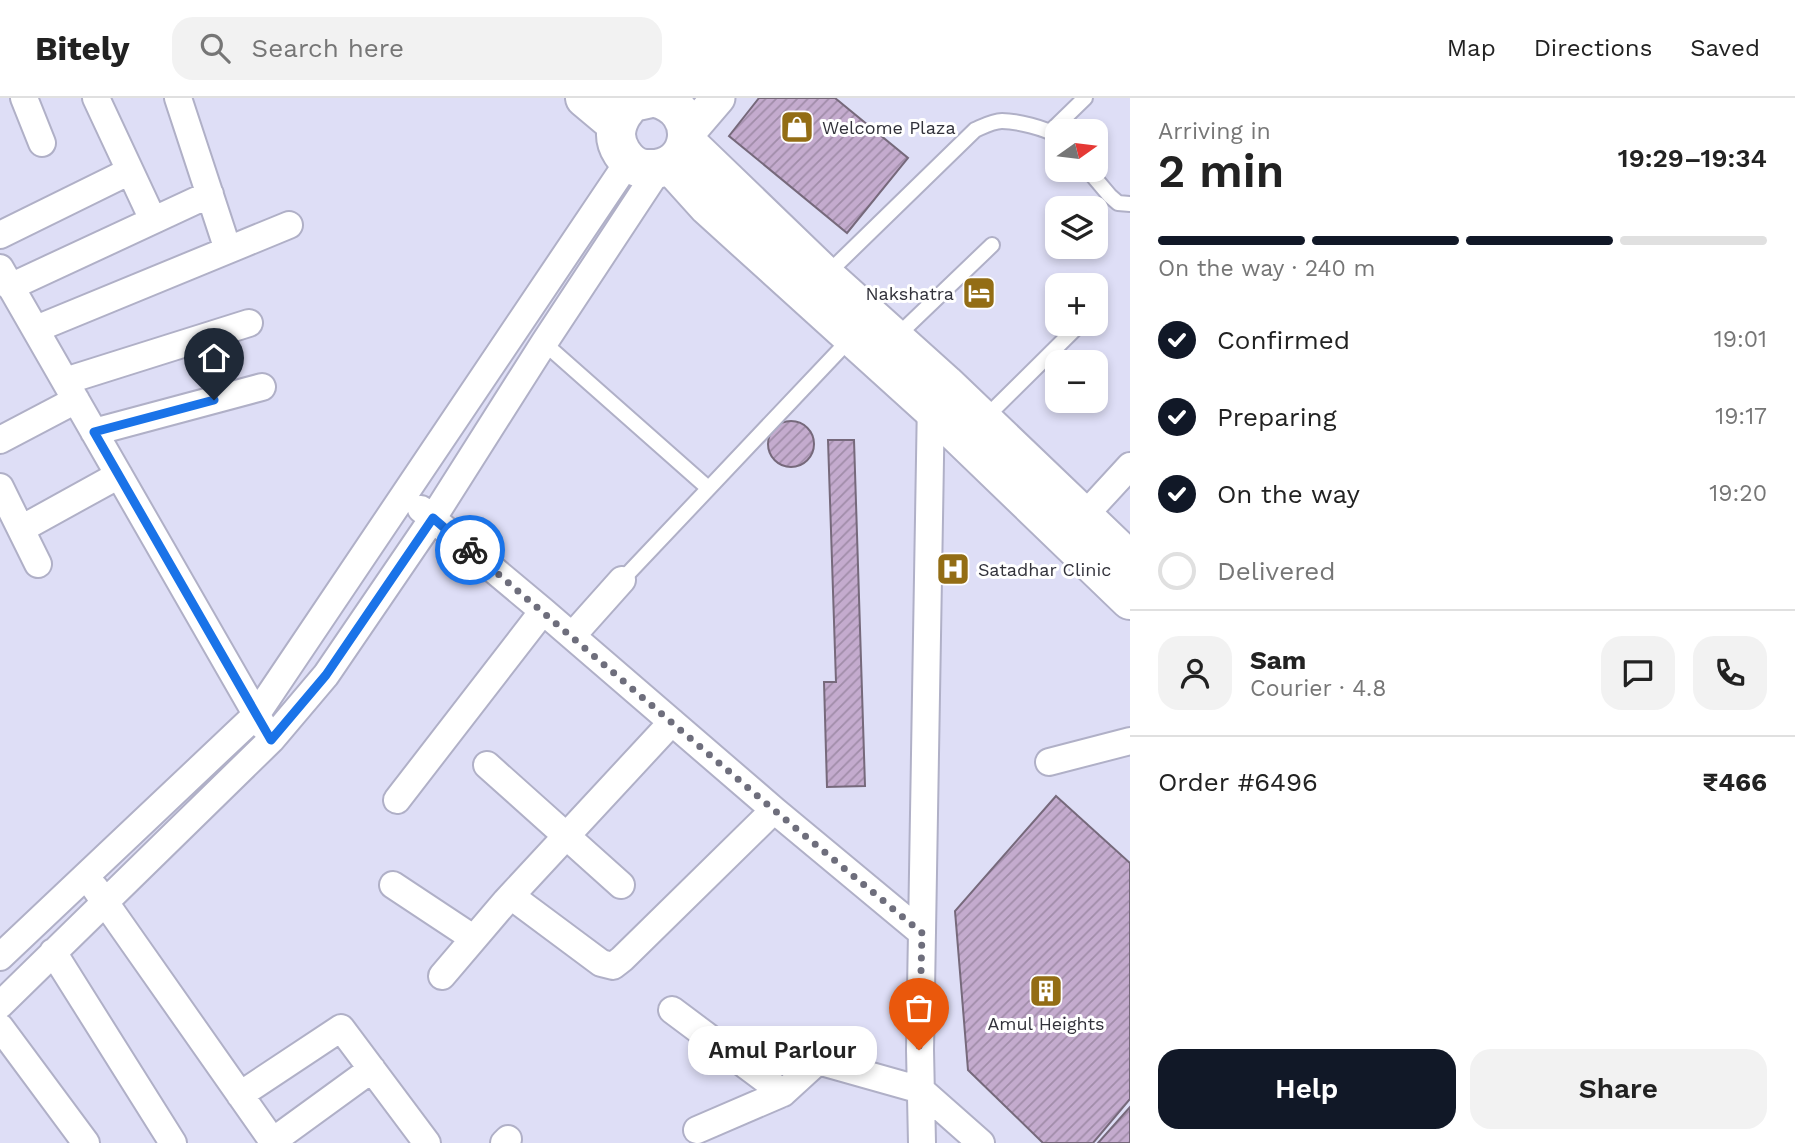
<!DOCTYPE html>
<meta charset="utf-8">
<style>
body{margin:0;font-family:"Work Sans",sans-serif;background:#f2f2f2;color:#222;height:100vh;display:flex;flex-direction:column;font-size:26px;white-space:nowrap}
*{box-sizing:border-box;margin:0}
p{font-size:23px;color:#767676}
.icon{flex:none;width:38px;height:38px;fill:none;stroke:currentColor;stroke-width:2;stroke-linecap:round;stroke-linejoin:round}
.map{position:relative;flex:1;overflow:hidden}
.details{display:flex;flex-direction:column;background:#fff;width:665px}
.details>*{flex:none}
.needle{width:46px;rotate:76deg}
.tools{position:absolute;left:1045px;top:21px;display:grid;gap:14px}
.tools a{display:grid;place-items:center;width:63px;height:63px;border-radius:14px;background:#fff;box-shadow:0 4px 10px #0003;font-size:35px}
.pin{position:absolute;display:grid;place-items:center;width:60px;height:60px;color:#fff;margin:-72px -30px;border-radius:50% 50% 50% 0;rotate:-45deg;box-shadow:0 0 7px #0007}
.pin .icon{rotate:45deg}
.courier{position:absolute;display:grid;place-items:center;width:70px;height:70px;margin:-35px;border:5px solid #1a73e8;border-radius:50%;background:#fff;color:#222;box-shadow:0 2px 9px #0007}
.bubble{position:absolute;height:49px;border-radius:21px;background:#fff;box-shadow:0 4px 10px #0003;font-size:23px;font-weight:600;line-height:49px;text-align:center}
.summary em{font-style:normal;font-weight:600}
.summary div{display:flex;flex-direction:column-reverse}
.summary{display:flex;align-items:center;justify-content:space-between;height:119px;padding:0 28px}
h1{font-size:46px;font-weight:600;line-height:52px}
.bar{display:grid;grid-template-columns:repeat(4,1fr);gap:10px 7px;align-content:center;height:84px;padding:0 28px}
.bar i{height:9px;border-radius:5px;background:#e0e0e0}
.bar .current{background:#111827}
.bar p{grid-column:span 4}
.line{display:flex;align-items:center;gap:18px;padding:0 28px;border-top:2px solid #e0e0e0}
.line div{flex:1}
.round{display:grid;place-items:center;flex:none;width:74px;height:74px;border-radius:21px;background:#f2f2f2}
ol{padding:0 28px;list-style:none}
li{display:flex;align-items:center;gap:21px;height:77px}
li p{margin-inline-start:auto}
li .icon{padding:7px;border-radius:50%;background:#111827;color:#fff;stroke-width:4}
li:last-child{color:#767676}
li i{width:38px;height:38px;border:4px solid #e0e0e0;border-radius:50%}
.cta{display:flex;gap:14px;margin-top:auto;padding:14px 28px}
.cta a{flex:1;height:80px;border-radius:21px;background:#111827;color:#fff;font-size:28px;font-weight:600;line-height:80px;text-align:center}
.cta a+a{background:#f2f2f2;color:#222}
header{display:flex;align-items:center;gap:42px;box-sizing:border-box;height:98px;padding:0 35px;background:#fff;border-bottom:2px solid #e0e0e0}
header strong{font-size:33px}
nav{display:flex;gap:38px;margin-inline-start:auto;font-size:24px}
.search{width:490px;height:63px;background:#f2f2f2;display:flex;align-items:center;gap:18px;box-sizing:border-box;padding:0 24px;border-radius:21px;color:#767676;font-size:26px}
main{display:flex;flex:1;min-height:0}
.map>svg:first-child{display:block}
.building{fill:url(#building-hatch);stroke:#76697b;stroke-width:2}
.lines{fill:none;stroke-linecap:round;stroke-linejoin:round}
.service-casing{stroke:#b0b0c7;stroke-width:18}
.minor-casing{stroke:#b0b0c7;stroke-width:30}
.tertiary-casing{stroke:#b0b0c7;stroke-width:37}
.trunk-casing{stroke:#b0b0c7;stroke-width:42}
.service{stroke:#fff;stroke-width:14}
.minor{stroke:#fff;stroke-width:26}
.tertiary{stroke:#fff;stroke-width:33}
.trunk{stroke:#fff;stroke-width:38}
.done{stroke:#6e6e7c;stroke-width:7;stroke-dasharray:0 12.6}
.route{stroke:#1a73e8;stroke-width:9}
.labels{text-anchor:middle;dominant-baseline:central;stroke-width:6;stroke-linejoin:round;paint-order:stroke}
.poi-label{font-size:18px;fill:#31313a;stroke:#fff;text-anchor:start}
</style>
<header>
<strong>Bitely</strong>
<div class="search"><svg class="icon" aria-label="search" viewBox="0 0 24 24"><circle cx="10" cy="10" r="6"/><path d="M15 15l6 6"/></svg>Search here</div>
<nav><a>Map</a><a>Directions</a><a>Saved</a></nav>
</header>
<main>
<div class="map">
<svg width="1130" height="1045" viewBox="0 0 1130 1045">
<defs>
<pattern id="building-hatch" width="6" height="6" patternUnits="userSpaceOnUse" patternTransform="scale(1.75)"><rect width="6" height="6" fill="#c4abce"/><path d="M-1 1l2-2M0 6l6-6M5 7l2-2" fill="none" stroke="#a08ca8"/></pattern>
</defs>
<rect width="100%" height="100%" fill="#dedef6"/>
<path class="building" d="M 759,0 L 835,0 L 908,60 L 847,135 L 729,38 Z
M768 346a23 23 0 1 1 46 0a23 23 0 1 1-46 0Z
M 828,342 L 854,342 L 865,688 L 827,689 L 824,584 L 836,584 Z
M 1056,698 L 1130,765 L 1130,1001 L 1093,1045 L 1043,1045 L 968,972 L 955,813 Z
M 1130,1009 L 1130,1045 L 1098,1045 Z"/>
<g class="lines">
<defs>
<path id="service" d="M 1050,34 L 1085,0
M 1088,72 L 1110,98 L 1118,105 L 1130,106
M 827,176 L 975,32 C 984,28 993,23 1002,23 C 1016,23 1046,30 1057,38
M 895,240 L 992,147
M 544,245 L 708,390
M 984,321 L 1080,226
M 622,482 L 851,240"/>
<path id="minor" d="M 24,0 L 42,45
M 96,0 L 153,122
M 178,0 L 228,152
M 0,137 L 130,73
M 0,170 L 263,628
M 10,189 L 210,96
M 36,231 L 289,127
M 65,283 L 249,225
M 94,334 L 262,289
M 0,342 L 76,302
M 0,389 L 38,466
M 421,411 L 543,513 L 774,712 L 922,835
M 1073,430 L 1130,368
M 21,431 L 119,377
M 572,538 L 622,482
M 1049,664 L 1130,643
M 487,667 L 621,787
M 397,702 L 543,513
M 393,787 L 473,840
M 95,790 L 274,1045
M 511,798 L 601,865 L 613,868 L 622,861 L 774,712
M 53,854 L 173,1045
M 0,859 L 256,617 L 628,64
M 442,878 L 506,803 L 672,624
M 0,907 L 271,642 L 326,577 L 433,420 L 544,245 L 658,72
M 672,912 L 783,995
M 0,929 L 86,1045
M 240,997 L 341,930 L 427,1045
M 697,1032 L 783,995 L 818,963 L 921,992 L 981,1045
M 273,1043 L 372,971
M 504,1045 L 508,1041
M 922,1045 L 920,952 L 931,302"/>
<path id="tertiary" d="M 688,35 L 718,0"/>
<path id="trunk" d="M 585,0 L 616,26
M 650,0 C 644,2 634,3 630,6 C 627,9 626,12 623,15 C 615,28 613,41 622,55 C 628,64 636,71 647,71 C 695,74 702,11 656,0
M 687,45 L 825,178 L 945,286 L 1130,463
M 671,67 L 708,108 L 931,310 L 1130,502"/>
</defs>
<use href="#service" class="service-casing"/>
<use href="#minor" class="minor-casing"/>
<use href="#tertiary" class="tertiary-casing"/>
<use href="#trunk" class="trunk-casing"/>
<use href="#service" class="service"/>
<use href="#minor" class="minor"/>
<use href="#tertiary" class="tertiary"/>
<use href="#trunk" class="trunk"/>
</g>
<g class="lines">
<path class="done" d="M 470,452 L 774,712 L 922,835 L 919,952"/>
<path class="route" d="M 214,302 L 94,334 L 271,642 L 326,577 L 433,420 L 470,452"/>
</g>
<defs>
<symbol id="shop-square" viewBox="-11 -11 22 22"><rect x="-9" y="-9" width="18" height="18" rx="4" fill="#936d15" stroke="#fff"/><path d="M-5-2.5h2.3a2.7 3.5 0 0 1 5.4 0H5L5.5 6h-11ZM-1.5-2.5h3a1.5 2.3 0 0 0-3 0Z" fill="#fff"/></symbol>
<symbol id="hotel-square" viewBox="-11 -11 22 22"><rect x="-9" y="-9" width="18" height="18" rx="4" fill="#936d15" stroke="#fff"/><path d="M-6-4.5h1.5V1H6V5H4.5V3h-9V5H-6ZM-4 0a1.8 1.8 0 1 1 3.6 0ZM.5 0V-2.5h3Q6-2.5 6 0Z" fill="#fff"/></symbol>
<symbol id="hospital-square" viewBox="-11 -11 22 22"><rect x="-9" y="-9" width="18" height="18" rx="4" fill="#936d15" stroke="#fff"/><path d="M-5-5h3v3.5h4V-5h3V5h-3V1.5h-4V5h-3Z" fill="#fff"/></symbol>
<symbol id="building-square" viewBox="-11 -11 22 22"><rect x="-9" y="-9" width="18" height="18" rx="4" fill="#936d15" stroke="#fff"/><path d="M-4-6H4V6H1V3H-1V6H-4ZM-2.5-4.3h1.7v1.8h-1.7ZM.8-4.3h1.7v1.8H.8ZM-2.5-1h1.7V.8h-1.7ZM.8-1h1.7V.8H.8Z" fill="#fff"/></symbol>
</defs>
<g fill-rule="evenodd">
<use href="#shop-square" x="778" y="10" width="38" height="38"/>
<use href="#hotel-square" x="960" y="176" width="38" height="38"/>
<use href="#hospital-square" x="934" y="452" width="38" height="38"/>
<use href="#building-square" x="1027" y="874" width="38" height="38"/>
</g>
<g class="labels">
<g class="poi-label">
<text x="822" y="29">Welcome Plaza</text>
<text x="954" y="195" text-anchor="end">Nakshatra</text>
<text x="978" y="471">Satadhar Clinic</text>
<text x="1046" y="925" text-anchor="middle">Amul Heights</text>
</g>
</g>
</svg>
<div class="tools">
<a><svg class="needle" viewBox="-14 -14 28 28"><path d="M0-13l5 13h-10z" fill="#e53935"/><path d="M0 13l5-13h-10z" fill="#767676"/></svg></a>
<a><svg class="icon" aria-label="layers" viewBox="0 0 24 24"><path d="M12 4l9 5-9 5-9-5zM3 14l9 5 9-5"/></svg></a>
<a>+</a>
<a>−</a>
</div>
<div class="pin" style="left:919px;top:952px;background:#ea580c"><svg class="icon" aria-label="bag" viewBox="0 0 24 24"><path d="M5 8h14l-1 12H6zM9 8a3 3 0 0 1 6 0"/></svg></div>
<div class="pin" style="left:214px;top:302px;background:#1f2937"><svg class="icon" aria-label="home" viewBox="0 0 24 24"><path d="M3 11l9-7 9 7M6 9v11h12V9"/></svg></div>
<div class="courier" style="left:470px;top:452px"><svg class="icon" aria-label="bike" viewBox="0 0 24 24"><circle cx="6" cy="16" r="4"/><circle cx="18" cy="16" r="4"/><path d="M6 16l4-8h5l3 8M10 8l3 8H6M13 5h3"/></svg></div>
<div class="bubble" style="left:688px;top:928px;width:189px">Amul Parlour</div>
</div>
<section class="details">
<div class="summary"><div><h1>2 min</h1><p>Arriving in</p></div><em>19:29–19:34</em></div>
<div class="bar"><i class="current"></i><i class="current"></i><i class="current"></i><i></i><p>On the way · 240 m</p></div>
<ol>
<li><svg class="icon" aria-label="check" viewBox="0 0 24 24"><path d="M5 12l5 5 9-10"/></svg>Confirmed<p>19:01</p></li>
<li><svg class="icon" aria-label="check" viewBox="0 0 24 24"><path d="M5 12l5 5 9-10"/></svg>Preparing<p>19:17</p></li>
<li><svg class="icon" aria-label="check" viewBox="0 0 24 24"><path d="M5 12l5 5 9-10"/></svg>On the way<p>19:20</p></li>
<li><i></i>Delivered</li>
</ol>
<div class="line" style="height:126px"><a class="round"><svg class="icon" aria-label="person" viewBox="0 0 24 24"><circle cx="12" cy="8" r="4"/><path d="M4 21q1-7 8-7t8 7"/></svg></a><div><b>Sam</b><p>Courier · 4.8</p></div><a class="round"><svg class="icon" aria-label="chat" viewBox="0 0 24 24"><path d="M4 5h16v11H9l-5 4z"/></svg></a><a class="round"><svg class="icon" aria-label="phone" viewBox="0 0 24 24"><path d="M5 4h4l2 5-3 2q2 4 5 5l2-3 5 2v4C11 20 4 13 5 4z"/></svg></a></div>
<div class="line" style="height:91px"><div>Order #6496</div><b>₹466</b></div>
<div class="cta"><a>Help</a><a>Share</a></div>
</section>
</main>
